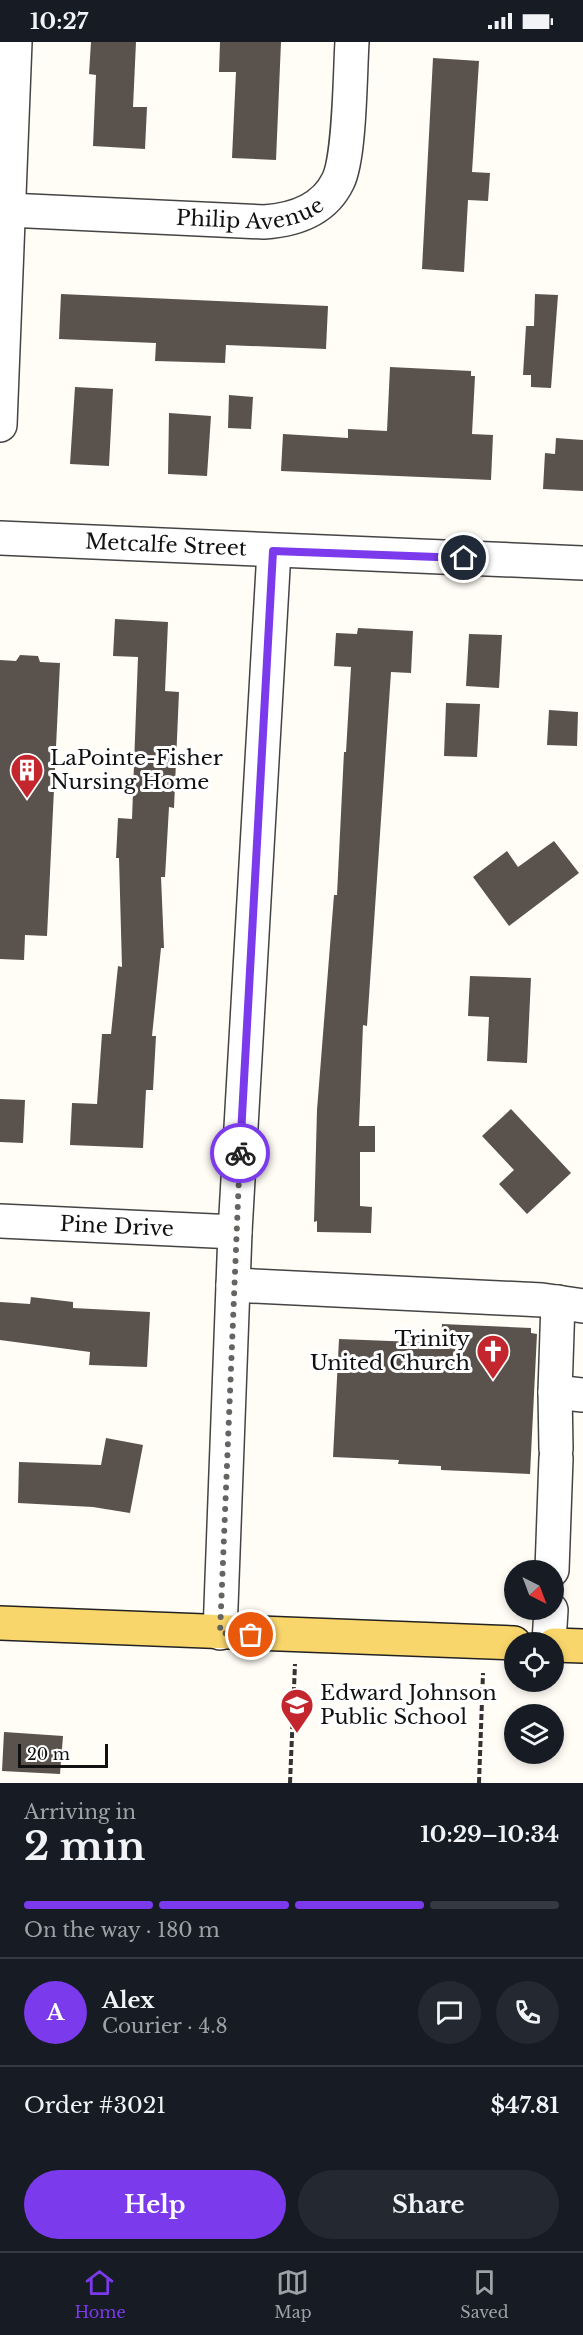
<!DOCTYPE html>
<meta charset="utf-8">
<style>
body{margin:0;font-family:"Libre Baskerville",serif;background:#242831;color:#f1f3f6;height:100vh;display:flex;flex-direction:column;font-size:22px;white-space:nowrap}
*{box-sizing:border-box;margin:0}
p{font-size:20px;color:#9ea1a6}
.icon{flex:none;width:33px;height:33px;fill:none;stroke:currentColor;stroke-width:2;stroke-linecap:round;stroke-linejoin:round}
.map{position:relative;height:1741px;overflow:hidden}
.panel{display:flex;flex-direction:column;background:#171b24;flex:1}
.panel>*{flex:none}
.needle{width:39px;rotate:138deg}
.buttons{position:absolute;left:504px;top:1518px;display:grid;gap:12px}
.buttons a{display:grid;place-items:center;width:60px;height:60px;border-radius:50%;background:#171b24;box-shadow:0 3px 9px #0003;font-size:30px}
.scale{position:absolute;left:18px;bottom:15px;width:90px;box-sizing:border-box;padding-left:6px;border:3px solid #111;border-top:0;font-size:16px;line-height:21px;white-space:nowrap;color:#111;-webkit-text-stroke:4px #fff;paint-order:stroke}
.pin{position:absolute;display:grid;place-items:center;width:51px;height:51px;color:#fff;margin:-26px;border:3px solid #fff;border-radius:50%;box-shadow:0 2px 6px #0007}
.courier{position:absolute;display:grid;place-items:center;width:60px;height:60px;margin:-30px;border:4px solid #7c3aed;border-radius:50%;background:#fff;color:#222;box-shadow:0 2px 8px #0007}
.summary em{font-style:normal;font-weight:800}
.summary div{display:flex;flex-direction:column-reverse}
.summary{display:flex;align-items:center;justify-content:space-between;height:102px;padding:0 24px}
h1{font-size:39px;font-weight:800;line-height:45px}
.bar{display:grid;grid-template-columns:repeat(4,1fr);gap:9px 6px;align-content:center;height:72px;padding:0 24px}
.bar i{height:8px;border-radius:4px;background:#363941}
.bar .on{background:#7c3aed}
.bar p{grid-column:span 4}
.line{display:flex;align-items:center;gap:15px;padding:0 24px;border-top:2px solid #363941}
.line div{flex:1}
.round{display:grid;place-items:center;flex:none;width:63px;height:63px;border-radius:32px;background:#242831}
.primary-button{display:flex;gap:12px;margin-top:auto;padding:12px 24px}
.primary-button a{flex:1;height:69px;border-radius:36px;background:#7c3aed;color:#fff;font-size:24px;font-weight:800;line-height:69px;text-align:center}
.primary-button a+a{background:#242831;color:#f1f3f6}
.status{display:flex;justify-content:space-between;align-items:center;height:42px;padding:0 30px;background:#171b24;direction:ltr}
.status svg{height:16px;fill:currentColor}
.dock{display:flex;justify-content:space-around;align-items:center;height:84px;border-top:2px solid #363941;background:#171b24;font-size:16px;color:#9ea1a6}
.dock a{display:grid;justify-items:center;gap:3px}
.dock .on{color:#7c3aed}
.map>svg:first-child{display:block}
.building{fill:#5a524d}
.lines{fill:none;stroke-linecap:round;stroke-linejoin:round}
.minor-casing{stroke:#444;stroke-width:36}
.major-casing{stroke:#222;stroke-width:36}
.path{stroke:#333;stroke-width:4;stroke-dasharray:6 3;stroke-linecap:butt}
.minor{stroke:#fff;stroke-width:33}
.major{stroke:#f9d66b;stroke-width:33}
.done{stroke:#646461;stroke-width:6;stroke-dasharray:0 10.8}
.route{stroke:#7c3aed;stroke-width:8}
.labels{text-anchor:middle;dominant-baseline:central;stroke-width:6;stroke-linejoin:round;paint-order:stroke}
.street-label{font-size:21px;fill:#111;stroke:#fff}
.poi-label{font-size:21px;fill:#111;stroke:#fff;text-anchor:start}
</style>
<div class="status"><b>10:27</b><svg viewBox="0 0 49 12"><path d="M0 12V9h3v3zM5 12V6h3v6zM10 12V3h3v9zM15 12V0h3v12zM26 1h20v11H26zM47 4h2v5h-2z"/></svg></div>
<div class="map">
<svg width="583" height="1741" viewBox="0 0 583 1741">
<rect width="100%" height="100%" fill="#fffdf5"/>
<path class="building" d="M 91,0 L 136,0 L 133,65 L 147,65 L 145,107 L 93,104 L 96,33 L 89,32 Z
M 220,0 L 281,0 L 276,118 L 232,116 L 236,30 L 219,30 Z
M 433,16 L 479,19 L 472,130 L 490,131 L 488,159 L 468,158 L 464,230 L 422,227 Z
M 61,252 L 328,264 L 326,307 L 226,303 L 225,321 L 155,319 L 156,301 L 59,297 Z
M 535,252 L 558,253 L 551,346 L 531,345 L 531,333 L 523,333 L 526,284 L 534,284 Z
M 390,325 L 471,329 L 471,334 L 475,334 L 472,392 L 493,393 L 491,438 L 281,429 L 283,392 L 348,396 L 348,387 L 387,389 Z
M 75,345 L 113,347 L 109,424 L 70,422 Z
M 229,353 L 253,355 L 251,387 L 228,386 Z
M 169,371 L 211,374 L 207,434 L 168,432 Z
M 556,396 L 583,398 L 583,449 L 543,447 L 545,411 L 555,412 Z
M 115,577 L 168,580 L 165,649 L 179,650 L 174,766 L 169,765 L 165,835 L 161,835 L 164,906 L 161,906 L 152,994 L 156,994 L 153,1048 L 146,1048 L 143,1106 L 70,1103 L 72,1061 L 97,1062 L 102,992 L 111,992 L 118,924 L 122,925 L 119,816 L 116,816 L 118,776 L 132,777 L 138,615 L 113,614 Z
M 358,586 L 413,589 L 411,631 L 391,630 L 367,984 L 363,983 L 359,1084 L 375,1084 L 375,1110 L 360,1110 L 360,1164 L 372,1165 L 371,1191 L 317,1190 L 317,1179 L 314,1180 L 317,1068 L 334,853 L 337,853 L 344,710 L 346,710 L 351,625 L 334,624 L 336,591 L 357,592 Z
M 469,592 L 502,593 L 499,646 L 466,644 Z
M 20,613 L 38,614 L 40,620 L 60,621 L 47,894 L 25,893 L 24,918 L 0,917 L 0,618 L 16,619 Z
M 446,661 L 480,662 L 477,715 L 444,714 Z
M 549,668 L 578,670 L 577,704 L 547,703 Z
M 554,799 L 579,831 L 509,884 L 473,835 L 507,809 L 518,825 Z
M 470,934 L 531,936 L 527,1021 L 487,1019 L 489,975 L 468,974 Z
M 0,1057 L 25,1058 L 23,1101 L 0,1100 Z
M 511,1067 L 571,1131 L 527,1172 L 499,1142 L 514,1128 L 482,1094 Z
M 31,1255 L 73,1260 L 73,1266 L 150,1270 L 147,1325 L 89,1323 L 90,1310 L 0,1298 L 0,1260 L 30,1262 Z
M 442,1282 L 531,1286 L 531,1291 L 537,1292 L 530,1432 L 441,1428 L 441,1424 L 398,1422 L 399,1418 L 333,1415 L 339,1297 L 441,1301 Z
M 106,1396 L 143,1403 L 130,1471 L 93,1465 L 18,1461 L 19,1420 L 101,1423 Z
M 4,1690 L 63,1694 L 60,1732 L 2,1729 Z"/>
<g class="lines">
<defs>
<g id="minor">
<path id="s1" d="M 8,168 L 264,180 C 294,178 324,168 338,139 C 350,115 350,31 352,0"/>
<path d="M 0,383 L 15,0"/>
<path id="s2" d="M 0,496 L 583,521"/>
<path id="s3" d="M 0,1179 L 235,1190"/>
<path d="M 233,1243 L 542,1258 L 583,1264"/>
<path d="M 558,1260 L 555,1350 L 583,1353"/>
<path d="M 555,1350 L 556,1407"/>
<path d="M 552,1528 L 556,1416"/>
<path d="M 220,1591 L 235,1190 L 274,509"/>
<path d="M 549,1600 L 551,1568"/>
</g>
<path id="major" d="M 0,1581 L 514,1601
M 554,1603 L 583,1604"/>
</defs>
<use href="#minor" class="minor-casing"/>
<use href="#major" class="major-casing"/>
<path class="path" d="M 290,1741 L 295,1622
M 479,1741 L 483,1631"/>
<use href="#minor" class="minor"/>
<use href="#major" class="major"/>
</g>
<g class="lines">
<path class="done" d="M 240,1111 L 220,1591 L 251,1593"/>
<path class="route" d="M 240,1111 L 273,509 L 464,516"/>
</g>
<defs>
<symbol id="building-pin" viewBox="-11 -11 22 30"><path d="M0 17L-7.5 6A9.5 9.5 0 1 1 7.5 6Z" fill="#c4262e" stroke="#fff"/><path d="M-4-6H4V6H1V3H-1V6H-4ZM-2.5-4.3h1.7v1.8h-1.7ZM.8-4.3h1.7v1.8H.8ZM-2.5-1h1.7V.8h-1.7ZM.8-1h1.7V.8H.8Z" fill="#fff"/></symbol>
<symbol id="church-pin" viewBox="-11 -11 22 30"><path d="M0 17L-7.5 6A9.5 9.5 0 1 1 7.5 6Z" fill="#c4262e" stroke="#fff"/><path d="M-1.2-6h2.4v3.5h3.3v2.4h-3.3V6h-2.4V-.1h-3.3v-2.4h3.3Z" fill="#fff"/></symbol>
<symbol id="school-pin" viewBox="-11 -11 22 30"><path d="M0 17L-7.5 6A9.5 9.5 0 1 1 7.5 6Z" fill="#c4262e" stroke="#fff"/><path d="M0-5L7-2L0 1L-7-2ZM-4 1L0 2.5L4 1V4Q0 6-4 4Z" fill="#fff"/></symbol>
</defs>
<g fill-rule="evenodd">
<use href="#building-pin" x="8" y="709" width="38" height="52"/>
<use href="#church-pin" x="474" y="1290" width="38" height="52"/>
<use href="#school-pin" x="278" y="1644" width="38" height="52"/>
</g>
<g class="labels">
<g class="street-label">
<text stroke="none"><textPath href="#s1" startOffset="243">Philip Avenue</textPath></text>
<text stroke="none"><textPath href="#s2" startOffset="166">Metcalfe Street</textPath></text>
<text stroke="none"><textPath href="#s3" startOffset="117">Pine Drive</textPath></text>
</g>
<g class="poi-label">
<text x="50" y="716">LaPointe-Fisher<tspan x="50" dy="24">Nursing Home</tspan></text>
<text x="470" y="1297" text-anchor="end">Trinity<tspan x="470" dy="24">United Church</tspan></text>
<text x="320" y="1651">Edward Johnson<tspan x="320" dy="24">Public School</tspan></text>
</g>
</g>
</svg>
<div class="buttons">
<a><svg class="needle" viewBox="-14 -14 28 28"><path d="M0-13l5 13h-10z" fill="#e53935"/><path d="M0 13l5-13h-10z" fill="#9ea1a6"/></svg></a>
<a><svg class="icon" aria-label="locate" viewBox="0 0 24 24"><circle cx="12" cy="12" r="6"/><path d="M12 2v4M12 18v4M2 12h4M18 12h4"/></svg></a>
<a><svg class="icon" aria-label="layers" viewBox="0 0 24 24"><path d="M12 4l9 5-9 5-9-5zM3 14l9 5 9-5"/></svg></a>
</div>
<div class="scale">20 m</div>
<div class="pin" style="left:251px;top:1593px;background:#ea580c"><svg class="icon" aria-label="bag" viewBox="0 0 24 24"><path d="M5 8h14l-1 12H6zM9 8a3 3 0 0 1 6 0"/></svg></div>
<div class="pin" style="left:464px;top:516px;background:#1f2937"><svg class="icon" aria-label="home" viewBox="0 0 24 24"><path d="M3 11l9-7 9 7M6 9v11h12V9"/></svg></div>
<div class="courier" style="left:240px;top:1111px"><svg class="icon" aria-label="bike" viewBox="0 0 24 24"><circle cx="6" cy="16" r="4"/><circle cx="18" cy="16" r="4"/><path d="M6 16l4-8h5l3 8M10 8l3 8H6M13 5h3"/></svg></div>
</div>
<section class="panel">
<div class="summary"><div><h1>2 min</h1><p>Arriving in</p></div><em>10:29–10:34</em></div>
<div class="bar"><i class="on"></i><i class="on"></i><i class="on"></i><i></i><p>On the way · 180 m</p></div>
<div class="line" style="height:108px"><b class="round" style="background:#7c3aed;color:#fff">A</b><div><b>Alex</b><p>Courier · 4.8</p></div><a class="round"><svg class="icon" aria-label="chat" viewBox="0 0 24 24"><path d="M4 5h16v11H9l-5 4z"/></svg></a><a class="round"><svg class="icon" aria-label="phone" viewBox="0 0 24 24"><path d="M5 4h4l2 5-3 2q2 4 5 5l2-3 5 2v4C11 20 4 13 5 4z"/></svg></a></div>
<div class="line" style="height:78px"><div>Order #3021</div><b>$47.81</b></div>
<div class="primary-button"><a>Help</a><a>Share</a></div>
</section>
<nav class="dock">
<a class="on"><svg class="icon" aria-label="home" viewBox="0 0 24 24"><path d="M3 11l9-7 9 7M6 9v11h12V9"/></svg>Home</a>
<a><svg class="icon" aria-label="map" viewBox="0 0 24 24"><path d="M3 6l6-2 6 2 6-2v14l-6 2-6-2-6 2zM9 4v14M15 6v14"/></svg>Map</a>
<a><svg class="icon" aria-label="saved" viewBox="0 0 24 24"><path d="M7 4h10v16l-5-4-5 4z"/></svg>Saved</a>
</nav>
